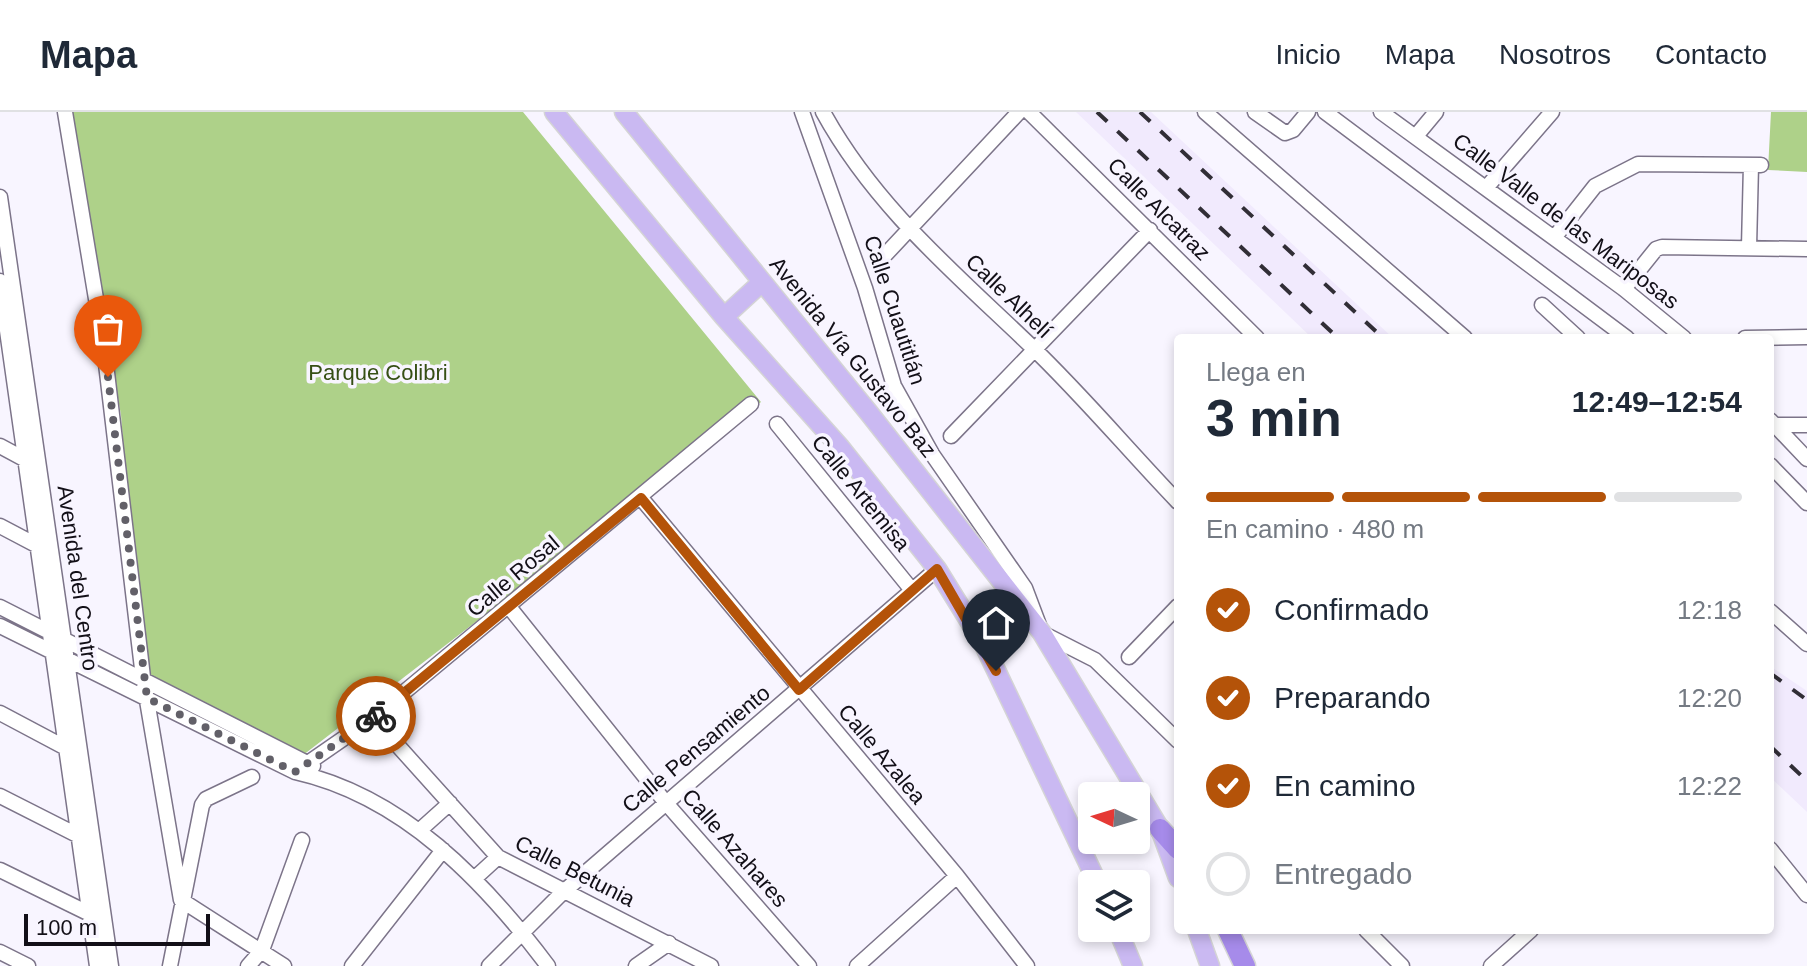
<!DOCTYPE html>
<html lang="es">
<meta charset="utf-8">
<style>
body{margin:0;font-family:Helvetica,sans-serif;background:#f2f2f3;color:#1f2937;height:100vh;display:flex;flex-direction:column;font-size:30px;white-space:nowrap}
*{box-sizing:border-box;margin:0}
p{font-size:26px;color:#747a83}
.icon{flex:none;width:44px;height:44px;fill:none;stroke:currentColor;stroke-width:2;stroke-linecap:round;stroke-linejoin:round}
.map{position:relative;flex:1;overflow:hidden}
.details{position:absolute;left:1174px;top:222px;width:600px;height:600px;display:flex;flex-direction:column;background:#fff;border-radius:8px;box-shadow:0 4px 12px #0003}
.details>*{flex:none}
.needle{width:52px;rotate:274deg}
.buttons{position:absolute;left:1078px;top:670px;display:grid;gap:16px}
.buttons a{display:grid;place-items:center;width:72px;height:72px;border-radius:8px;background:#fff;box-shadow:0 4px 12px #0003;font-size:40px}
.scale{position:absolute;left:24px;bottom:20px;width:186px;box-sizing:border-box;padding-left:8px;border:4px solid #120f17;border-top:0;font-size:22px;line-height:28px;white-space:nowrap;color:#120f17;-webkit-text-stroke:6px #f8f5ff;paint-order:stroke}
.pin{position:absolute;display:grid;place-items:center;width:68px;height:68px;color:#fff;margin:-82px -34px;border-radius:50% 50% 50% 0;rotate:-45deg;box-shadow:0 0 8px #0007}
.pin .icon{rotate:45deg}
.courier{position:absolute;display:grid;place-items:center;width:80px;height:80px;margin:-40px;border:6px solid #b45309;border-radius:50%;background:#fff;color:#222;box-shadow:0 2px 10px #0007}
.head em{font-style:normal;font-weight:600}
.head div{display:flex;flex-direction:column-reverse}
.head{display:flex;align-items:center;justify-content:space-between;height:136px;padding:0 32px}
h1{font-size:52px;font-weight:600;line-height:60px}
.bar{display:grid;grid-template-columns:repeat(4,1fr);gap:12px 8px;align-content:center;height:96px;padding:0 32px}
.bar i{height:10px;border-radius:6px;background:#e0e1e3}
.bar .on{background:#b45309}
.bar p{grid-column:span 4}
ol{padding:0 32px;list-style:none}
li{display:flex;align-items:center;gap:24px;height:88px}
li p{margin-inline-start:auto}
li .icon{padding:8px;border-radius:50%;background:#b45309;color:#fff;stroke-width:4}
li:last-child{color:#747a83}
li i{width:44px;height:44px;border:4px solid #e0e1e3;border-radius:50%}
header{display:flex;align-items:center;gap:48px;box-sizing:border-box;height:112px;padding:0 40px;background:#fff;border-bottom:2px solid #e0e1e3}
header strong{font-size:38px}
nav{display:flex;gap:44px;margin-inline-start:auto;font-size:28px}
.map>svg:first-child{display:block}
.built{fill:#f1eafd}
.green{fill:#aed189}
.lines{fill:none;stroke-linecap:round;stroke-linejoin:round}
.minor-casing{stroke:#7c7489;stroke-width:17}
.major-casing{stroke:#d4d4d5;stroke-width:21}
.highway-casing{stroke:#d4d4d5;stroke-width:23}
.minor{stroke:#fff;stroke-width:14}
.major{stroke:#cab9f2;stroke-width:18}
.highway{stroke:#a68bea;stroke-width:20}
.rail{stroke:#312e36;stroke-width:4;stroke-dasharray:14 14;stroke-linecap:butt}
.done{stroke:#626068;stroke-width:8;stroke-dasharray:0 14.4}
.route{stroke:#b45309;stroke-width:10}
.labels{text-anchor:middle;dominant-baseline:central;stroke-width:7;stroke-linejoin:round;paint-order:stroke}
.street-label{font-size:22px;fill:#120f17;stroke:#f8f5ff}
.park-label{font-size:22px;fill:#364f15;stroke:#f8f5ff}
</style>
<header>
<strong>Mapa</strong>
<nav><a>Inicio</a><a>Mapa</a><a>Nosotros</a><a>Contacto</a></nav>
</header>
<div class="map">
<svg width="1807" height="854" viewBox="0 0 1807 854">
<rect width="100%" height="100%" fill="#f8f5ff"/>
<path class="built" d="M 1076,0 L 1151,0 L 1393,226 L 1312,226 Z
M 1770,554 L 1807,579 L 1807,700 L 1770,665 Z"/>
<path class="green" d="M 67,0 L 523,0 L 761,290 L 298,647 L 141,557 L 121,303 Z
M 1771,0 L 1807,0 L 1807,60 L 1768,58 Z"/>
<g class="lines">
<defs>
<path id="minor" d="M 65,0 L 104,235 L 143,565 L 181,788 L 284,854
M 802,0 L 865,176 L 894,274 L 932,342 L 1025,476 L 1042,521 L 1095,548 L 1178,629
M 823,0 C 875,95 955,161 1032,235 C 1083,284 1129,339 1178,390
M 1029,0 L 1257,226
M 1205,0 L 1465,226
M 1255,0 L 1285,21 L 1293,18 L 1308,0
M 1325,0 L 1627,226
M 1381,0 L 1624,177 L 1684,226
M 1416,24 L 1436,0
M 1486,76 L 1552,0
M 0,85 L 111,854
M 1554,126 L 1595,74 L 1638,52 L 1761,53
M 1749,135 L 1751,53
M 886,142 L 1019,0
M 0,169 L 97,854
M 1624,177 L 1656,137 L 1662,135 L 1807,137
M 1542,193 L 1578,226
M 1745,226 L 1807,225
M 1770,308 L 1807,347
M 777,312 L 911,477
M 1775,313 L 1807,313
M 951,324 L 1150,118
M 0,334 L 26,348
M 1770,353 L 1807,391
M 641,386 L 957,764 L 1027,854
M 0,414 L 38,434
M 0,495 L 313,654
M 510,496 L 666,691 L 809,854
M 1770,499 L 1807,532
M 0,514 L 295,660 C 403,684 484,769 548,854
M 1129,545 L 1178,494
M 0,601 L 66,636
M 373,606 L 498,745 L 711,854
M 295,660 L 373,606 L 751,292
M 0,684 L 77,723
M 420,718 L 450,691
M 1770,737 L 1807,783
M 0,758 L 90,802
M 475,766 L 498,745
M 1366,818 L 1402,854
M 0,840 L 28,854
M 170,854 L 202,693 L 206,687 L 252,665
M 248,854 L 262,838 L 302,728
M 352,854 L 443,738
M 489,854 L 562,781 L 937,457
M 636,854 L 669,831
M 857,854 L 957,764
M 1491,854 L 1531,818"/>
<path id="major" d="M 554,0 L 724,205 L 840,335 L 937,457 L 984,533 L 1098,772
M 624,0 L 869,301 L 1042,521 L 1160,717 L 1178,766
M 724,205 L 761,171
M 1117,816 L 1133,854
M 1197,818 L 1210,854"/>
<path id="highway" d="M 1160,717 L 1178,737
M 1228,818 L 1245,854"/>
</defs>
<use href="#minor" class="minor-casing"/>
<use href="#major" class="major-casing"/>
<use href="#highway" class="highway-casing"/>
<use href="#minor" class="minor"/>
<use href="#major" class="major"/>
<use href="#highway" class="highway"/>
<path class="rail" d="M 1097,0 L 1338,226
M 1140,0 L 1383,226
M 1770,561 L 1807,588
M 1770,634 L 1807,669"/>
</g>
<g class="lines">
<path class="done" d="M 108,265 L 147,586 L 295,660 L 376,604"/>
<path class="route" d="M 376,604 L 641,386 L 799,578 L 937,457 L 996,559"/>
</g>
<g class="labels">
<g class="street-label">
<text transform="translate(1159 97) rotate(45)">Calle Alcatraz</text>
<text transform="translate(1566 109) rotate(37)">Calle Valle de las Mariposas</text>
<text transform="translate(1009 184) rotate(44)">Calle Alhelí</text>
<text transform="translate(895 198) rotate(72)">Calle Cuautitlán</text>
<text transform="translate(853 245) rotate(51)">Avenida Vía Gustavo Baz</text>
<text transform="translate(861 381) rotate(51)">Calle Artemisa</text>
<text transform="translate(513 464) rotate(-40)">Calle Rosal</text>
<text transform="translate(78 466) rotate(82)">Avenida del Centro</text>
<text transform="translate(696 637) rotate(-40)">Calle Pensamiento</text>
<text transform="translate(882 642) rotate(50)">Calle Azalea</text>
<text transform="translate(735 736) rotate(49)">Calle Azahares</text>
<text transform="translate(575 759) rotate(27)">Calle Betunia</text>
</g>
<g class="park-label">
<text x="378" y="260">Parque Colibri</text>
</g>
</g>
</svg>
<div class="buttons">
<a><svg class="needle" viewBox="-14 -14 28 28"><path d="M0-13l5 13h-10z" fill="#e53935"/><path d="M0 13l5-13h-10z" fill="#747a83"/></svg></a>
<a><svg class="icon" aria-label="layers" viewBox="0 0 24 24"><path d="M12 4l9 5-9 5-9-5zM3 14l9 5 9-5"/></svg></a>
</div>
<div class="scale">100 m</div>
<div class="pin" style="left:108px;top:265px;background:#ea580c"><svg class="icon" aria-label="bag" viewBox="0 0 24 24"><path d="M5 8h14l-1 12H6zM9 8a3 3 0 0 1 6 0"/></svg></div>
<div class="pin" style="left:996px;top:559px;background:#1f2937"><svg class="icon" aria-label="home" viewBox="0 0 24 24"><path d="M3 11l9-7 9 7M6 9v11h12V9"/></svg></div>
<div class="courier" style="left:376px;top:604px"><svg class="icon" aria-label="bike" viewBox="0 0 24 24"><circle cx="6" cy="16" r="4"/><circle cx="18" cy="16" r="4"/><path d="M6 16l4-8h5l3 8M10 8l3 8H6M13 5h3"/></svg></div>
<section class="details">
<div class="head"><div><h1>3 min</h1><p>Llega en</p></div><em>12:49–12:54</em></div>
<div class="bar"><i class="on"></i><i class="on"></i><i class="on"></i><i></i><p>En camino · 480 m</p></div>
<ol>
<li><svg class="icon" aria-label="check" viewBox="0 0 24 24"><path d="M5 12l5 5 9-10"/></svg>Confirmado<p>12:18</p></li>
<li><svg class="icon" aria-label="check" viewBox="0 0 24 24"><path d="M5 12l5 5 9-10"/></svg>Preparando<p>12:20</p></li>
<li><svg class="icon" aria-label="check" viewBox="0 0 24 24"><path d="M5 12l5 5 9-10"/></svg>En camino<p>12:22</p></li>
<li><i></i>Entregado</li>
</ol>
</section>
</div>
